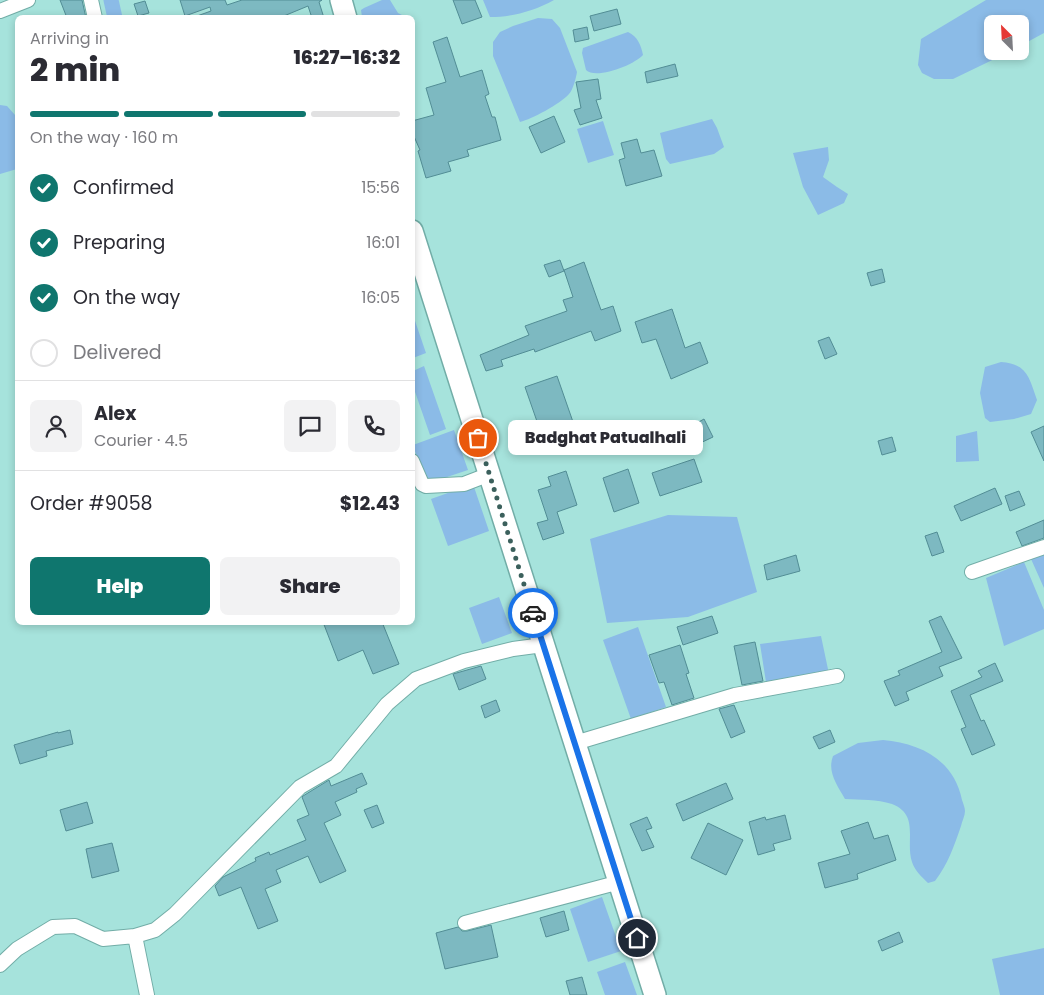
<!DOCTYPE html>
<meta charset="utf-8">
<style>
body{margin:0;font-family:Poppins,sans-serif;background:#f2f2f3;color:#2b2b33;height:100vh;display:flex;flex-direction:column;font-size:19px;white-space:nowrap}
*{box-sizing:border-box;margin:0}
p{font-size:16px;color:#7c7c81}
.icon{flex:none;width:28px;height:28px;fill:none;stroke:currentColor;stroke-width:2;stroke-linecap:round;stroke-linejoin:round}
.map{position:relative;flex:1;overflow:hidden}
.panel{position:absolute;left:15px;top:15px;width:400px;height:610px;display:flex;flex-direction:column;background:#fff;border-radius:8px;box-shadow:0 2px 8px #0003}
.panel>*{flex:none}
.needle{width:32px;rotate:336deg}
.tools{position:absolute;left:984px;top:15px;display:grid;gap:10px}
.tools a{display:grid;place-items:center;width:45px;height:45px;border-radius:8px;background:#fff;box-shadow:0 2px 8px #0003;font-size:25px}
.pin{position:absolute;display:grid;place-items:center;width:42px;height:42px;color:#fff;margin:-21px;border:2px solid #fff;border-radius:50%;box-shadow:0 1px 5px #0007}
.courier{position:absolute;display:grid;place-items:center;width:50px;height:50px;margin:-25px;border:4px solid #1a73e8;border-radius:50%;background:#fff;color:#222;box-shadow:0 1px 6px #0007}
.bubble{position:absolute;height:35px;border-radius:8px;background:#fff;box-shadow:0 2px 8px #0003;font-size:16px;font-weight:800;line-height:35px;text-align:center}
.head em{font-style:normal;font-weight:800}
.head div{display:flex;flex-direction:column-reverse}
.head{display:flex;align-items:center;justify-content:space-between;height:85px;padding:0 15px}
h1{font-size:32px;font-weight:800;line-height:38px}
.bar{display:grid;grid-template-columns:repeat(4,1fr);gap:8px 5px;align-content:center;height:60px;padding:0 15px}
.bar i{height:6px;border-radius:4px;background:#e1e1e2}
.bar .current{background:#0f766e}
.bar p{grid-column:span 4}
.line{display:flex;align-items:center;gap:12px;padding:0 15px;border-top:1px solid #e1e1e2}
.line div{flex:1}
.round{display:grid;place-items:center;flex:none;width:52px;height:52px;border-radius:8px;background:#f2f2f3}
ol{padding:0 15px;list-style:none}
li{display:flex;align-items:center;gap:15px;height:55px}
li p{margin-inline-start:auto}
li .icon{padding:5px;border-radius:50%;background:#0f766e;color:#fff;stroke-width:4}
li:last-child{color:#7c7c81}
li i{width:28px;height:28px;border:2px solid #e1e1e2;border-radius:50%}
.cta{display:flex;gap:10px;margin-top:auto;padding:10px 15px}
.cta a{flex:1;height:58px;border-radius:8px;background:#0f766e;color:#fff;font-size:20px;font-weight:800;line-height:58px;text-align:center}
.cta a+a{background:#f2f2f3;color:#2b2b33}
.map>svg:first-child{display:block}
.water{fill:#8bbbe7}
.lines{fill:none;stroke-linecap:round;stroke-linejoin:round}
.canal{stroke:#8bbbe7;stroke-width:15}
.building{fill:#7db9c1;stroke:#528d95}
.minor-casing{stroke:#72ada7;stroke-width:16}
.primary-casing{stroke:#72ada7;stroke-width:24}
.minor{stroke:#fff;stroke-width:14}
.primary{stroke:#fff;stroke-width:21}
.done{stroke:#3b605c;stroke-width:5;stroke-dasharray:0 9}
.route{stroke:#1a73e8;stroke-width:6}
</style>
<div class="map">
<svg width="1044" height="995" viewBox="0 0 1044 995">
<rect width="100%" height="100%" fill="#a6e3dc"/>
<path class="water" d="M 382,0 L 390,0 L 398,13 L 406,17 L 362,17 L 361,10 L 364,8 Z
M 483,0 L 554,0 C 534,11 513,17 490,17 Z
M 986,0 L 1044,0 L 1044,33 L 1020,46 L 1020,24 L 992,24 L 992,51 L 1011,51 L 953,79 L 934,79 L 922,73 L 918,65 L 921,39 Z
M 538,18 L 552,19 L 560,28 L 577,72 C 576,78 573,90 569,94 C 560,104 532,119 520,122 L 493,56 L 493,42 L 500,32 L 513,26 Z
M 628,32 C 638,37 641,45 643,55 C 634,65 596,80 586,70 L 582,53 L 583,48 Z
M 0,105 L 7,106 L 15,115 L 18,121 L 17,169 L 0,174 Z
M 712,119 L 717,128 L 724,147 L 714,154 L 670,164 L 666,159 L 660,133 Z
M 603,121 L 614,155 L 588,163 L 577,129 Z
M 828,147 L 829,160 L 823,177 L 837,187 L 848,194 L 844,203 L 818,215 L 803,187 L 793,153 Z
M 413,315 L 426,353 L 413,358 L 412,358 Z
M 1001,362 C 1027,364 1029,377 1037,400 L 1031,414 L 1014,419 L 990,422 L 985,418 L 980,393 L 985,367 Z
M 424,366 L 446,429 L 430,435 L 413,386 L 413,371 Z
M 454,430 L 468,470 L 426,484 L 413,445 Z
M 977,431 L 979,461 L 956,462 L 956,436 Z
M 473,484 L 489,531 L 448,546 L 431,499 Z
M 668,515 L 737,517 L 757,592 L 688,617 L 607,623 L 590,539 Z
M 1044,554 L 1044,588 L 1031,559 Z
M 1024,562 L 1044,610 L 1044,629 L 1004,646 L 986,578 Z
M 499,597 L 512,633 L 482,644 L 469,608 Z
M 638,627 L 666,707 L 631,719 L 603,640 Z
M 821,636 L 829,674 L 766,682 L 760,644 Z
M 883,740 C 920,743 954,760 962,800 C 963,803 965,808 965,811 C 965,816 962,821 961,826 C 954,846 948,864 935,881 L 928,883 C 921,876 915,871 912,862 C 905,841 920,815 892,804 C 877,799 860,800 845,799 C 837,785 827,772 833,756 L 858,743 Z
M 602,897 L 621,951 L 588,962 L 570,909 Z
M 1044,948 L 1044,995 L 1000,995 L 992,959 Z
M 625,962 L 637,995 L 605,995 L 597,972 Z"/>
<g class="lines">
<path class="canal" d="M 111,0 L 115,18"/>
</g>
<path class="building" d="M 60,0 L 82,0 L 86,18 L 67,18 Z
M 180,0 L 225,0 L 227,5 L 242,0 L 322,0 L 319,2 L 324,18 L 312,18 L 308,6 L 279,18 L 197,18 L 197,16 L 211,11 L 210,7 L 185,16 Z
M 453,0 L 475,0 L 482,17 L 462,24 Z
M 145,1 L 149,13 L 138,16 L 134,4 Z
M 617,9 L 621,24 L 594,31 L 590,16 Z
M 587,27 L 589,39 L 575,42 L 573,30 Z
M 447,37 L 460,77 L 482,70 L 489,94 L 485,96 L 492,117 L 495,117 L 501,140 L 467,150 L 469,156 L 448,162 L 451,171 L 426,178 L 418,151 L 420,150 L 412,132 L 412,121 L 434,115 L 426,88 L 446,82 L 433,42 Z
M 675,64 L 678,76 L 647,83 L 645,72 Z
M 598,79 L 601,99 L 596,100 L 602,118 L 580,125 L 574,110 L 581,108 L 576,82 Z
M 554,116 L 565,142 L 541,153 L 529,127 Z
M 637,139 L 641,153 L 654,150 L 662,176 L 626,186 L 619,160 L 625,158 L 621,143 Z
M 560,260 L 564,271 L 549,277 L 544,265 Z
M 584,262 L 601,310 L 613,306 L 621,331 L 595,341 L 591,331 L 535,352 L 534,349 L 501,360 L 503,366 L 486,371 L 480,355 L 529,335 L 525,326 L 567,311 L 563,300 L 573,297 L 564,270 Z
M 882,269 L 885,282 L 871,286 L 867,273 Z
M 672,309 L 685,348 L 700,342 L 708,363 L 671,379 L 656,339 L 642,343 L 635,322 Z
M 829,337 L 837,354 L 825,359 L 818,341 Z
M 557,376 L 580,442 L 548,453 L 525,387 Z
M 704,419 L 713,437 L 696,445 L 688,428 Z
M 1044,426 L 1044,461 L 1031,432 Z
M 892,437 L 896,451 L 882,455 L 878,441 Z
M 694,459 L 702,482 L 660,496 L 652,473 Z
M 628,469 L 639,503 L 614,512 L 603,478 Z
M 566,471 L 577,505 L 557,512 L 564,533 L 543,540 L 537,523 L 548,520 L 538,490 L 551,486 L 548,477 Z
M 995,488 L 1002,504 L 961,521 L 954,506 Z
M 1019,491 L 1025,505 L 1010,511 L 1005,496 Z
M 1044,520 L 1044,538 L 1022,546 L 1016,532 Z
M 937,532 L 944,552 L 932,556 L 925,536 Z
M 796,555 L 800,571 L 767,580 L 764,565 Z
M 712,616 L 718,633 L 683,645 L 677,627 Z
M 941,616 L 962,658 L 939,667 L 943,676 L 906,692 L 909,700 L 895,706 L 884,681 L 900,675 L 898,671 L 942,652 L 929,621 Z
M 323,622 L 382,622 L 399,664 L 373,674 L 363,650 L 338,661 Z
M 755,642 L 763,681 L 742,685 L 734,646 Z
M 680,645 L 689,673 L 686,674 L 694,698 L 672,705 L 664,682 L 659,683 L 649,655 Z
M 995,663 L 1003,681 L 970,695 L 981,721 L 984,720 L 995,745 L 972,755 L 961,729 L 966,727 L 951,691 L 982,677 L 978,671 Z
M 481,666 L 486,679 L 459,690 L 453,674 Z
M 496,700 L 500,711 L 485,718 L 481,706 Z
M 734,705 L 745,732 L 731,738 L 719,709 Z
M 70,730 L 73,744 L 46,751 L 47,756 L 20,764 L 14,745 L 58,732 L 58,733 Z
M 830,730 L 835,742 L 819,749 L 813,737 Z
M 362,773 L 367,784 L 356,789 L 357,792 L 335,802 L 341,815 L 324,823 L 346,871 L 320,883 L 308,856 L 276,870 L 281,882 L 265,889 L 278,921 L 258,929 L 241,887 L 219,896 L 215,886 L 223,877 L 256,861 L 255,858 L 269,852 L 270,855 L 306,840 L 297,820 L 309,815 L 302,797 L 303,796 L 329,780 L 331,786 Z
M 726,783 L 733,799 L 683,821 L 676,804 Z
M 87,802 L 93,823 L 66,831 L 60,810 Z
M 377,805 L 384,823 L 372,828 L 364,810 Z
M 785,815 L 791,839 L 773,844 L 775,850 L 758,855 L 749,822 L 765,817 L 766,820 Z
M 647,817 L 652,828 L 646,830 L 654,847 L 642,851 L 630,824 Z
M 868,822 L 874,839 L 888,835 L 896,860 L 857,874 L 858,879 L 825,888 L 818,863 L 850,854 L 841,831 Z
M 708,823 L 743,840 L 726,875 L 691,858 Z
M 112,843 L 119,871 L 92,878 L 86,849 Z
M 564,911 L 569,930 L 546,937 L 540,918 Z
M 491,925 L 498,957 L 445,969 L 436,933 L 458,927 L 462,931 L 467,931 Z
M 899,932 L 903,942 L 882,951 L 878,941 Z
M 582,977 L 587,995 L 570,995 L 566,981 Z"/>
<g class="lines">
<defs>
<path id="minor" d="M 91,0 L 95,18
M 0,11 L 28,0
M 412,461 L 422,484 L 426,486 L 464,484 L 490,474
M 972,572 L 1044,547
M 575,743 L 735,695 L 837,676
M 465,923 L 620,882
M 135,936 L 147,995
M 0,965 L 17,949 L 53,927 L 75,926 L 103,939 L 135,936 L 155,930 L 175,914 L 300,787 L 336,766 L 387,704 L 416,679 L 464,661 L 513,649 L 543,645"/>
<path id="primary" d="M 341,0 L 346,18
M 412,231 L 655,995"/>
</defs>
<use href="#minor" class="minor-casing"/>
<use href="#primary" class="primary-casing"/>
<use href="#minor" class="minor"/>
<use href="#primary" class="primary"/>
</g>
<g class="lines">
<path class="done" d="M 478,438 L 533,613"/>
<path class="route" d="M 533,613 L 637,938"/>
</g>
</svg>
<div class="tools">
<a><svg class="needle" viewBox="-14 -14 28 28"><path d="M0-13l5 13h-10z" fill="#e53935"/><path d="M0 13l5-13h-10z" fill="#7c7c81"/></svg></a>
</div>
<div class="pin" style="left:478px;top:438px;background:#ea580c"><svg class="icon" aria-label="bag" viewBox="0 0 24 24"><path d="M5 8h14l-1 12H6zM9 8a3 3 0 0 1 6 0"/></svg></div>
<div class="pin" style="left:637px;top:938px;background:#1f2937"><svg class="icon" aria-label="home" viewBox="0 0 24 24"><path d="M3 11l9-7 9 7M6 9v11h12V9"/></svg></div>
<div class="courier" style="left:533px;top:613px"><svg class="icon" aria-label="car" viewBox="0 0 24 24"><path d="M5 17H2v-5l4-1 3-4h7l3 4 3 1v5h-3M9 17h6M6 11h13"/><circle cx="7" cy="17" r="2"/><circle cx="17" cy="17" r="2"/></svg></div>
<div class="bubble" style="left:508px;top:420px;width:195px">Badghat Patualhali</div>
<section class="panel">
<div class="head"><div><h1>2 min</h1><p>Arriving in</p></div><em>16:27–16:32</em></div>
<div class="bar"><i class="current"></i><i class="current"></i><i class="current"></i><i></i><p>On the way · 160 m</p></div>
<ol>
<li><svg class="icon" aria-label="check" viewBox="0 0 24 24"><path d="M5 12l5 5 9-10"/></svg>Confirmed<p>15:56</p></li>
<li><svg class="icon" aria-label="check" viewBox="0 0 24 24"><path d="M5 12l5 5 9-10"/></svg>Preparing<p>16:01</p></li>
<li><svg class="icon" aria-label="check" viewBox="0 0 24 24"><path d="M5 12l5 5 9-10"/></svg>On the way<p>16:05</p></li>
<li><i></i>Delivered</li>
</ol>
<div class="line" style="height:90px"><a class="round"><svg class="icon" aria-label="person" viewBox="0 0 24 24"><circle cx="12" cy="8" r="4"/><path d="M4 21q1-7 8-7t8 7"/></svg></a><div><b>Alex</b><p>Courier · 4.5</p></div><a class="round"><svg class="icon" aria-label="chat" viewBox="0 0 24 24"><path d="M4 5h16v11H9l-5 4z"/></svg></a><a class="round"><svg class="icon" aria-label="phone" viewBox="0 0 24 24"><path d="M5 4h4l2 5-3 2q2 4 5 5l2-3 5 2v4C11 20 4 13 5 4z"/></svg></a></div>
<div class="line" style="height:65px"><div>Order #9058</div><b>$12.43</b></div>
<div class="cta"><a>Help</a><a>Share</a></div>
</section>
</div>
